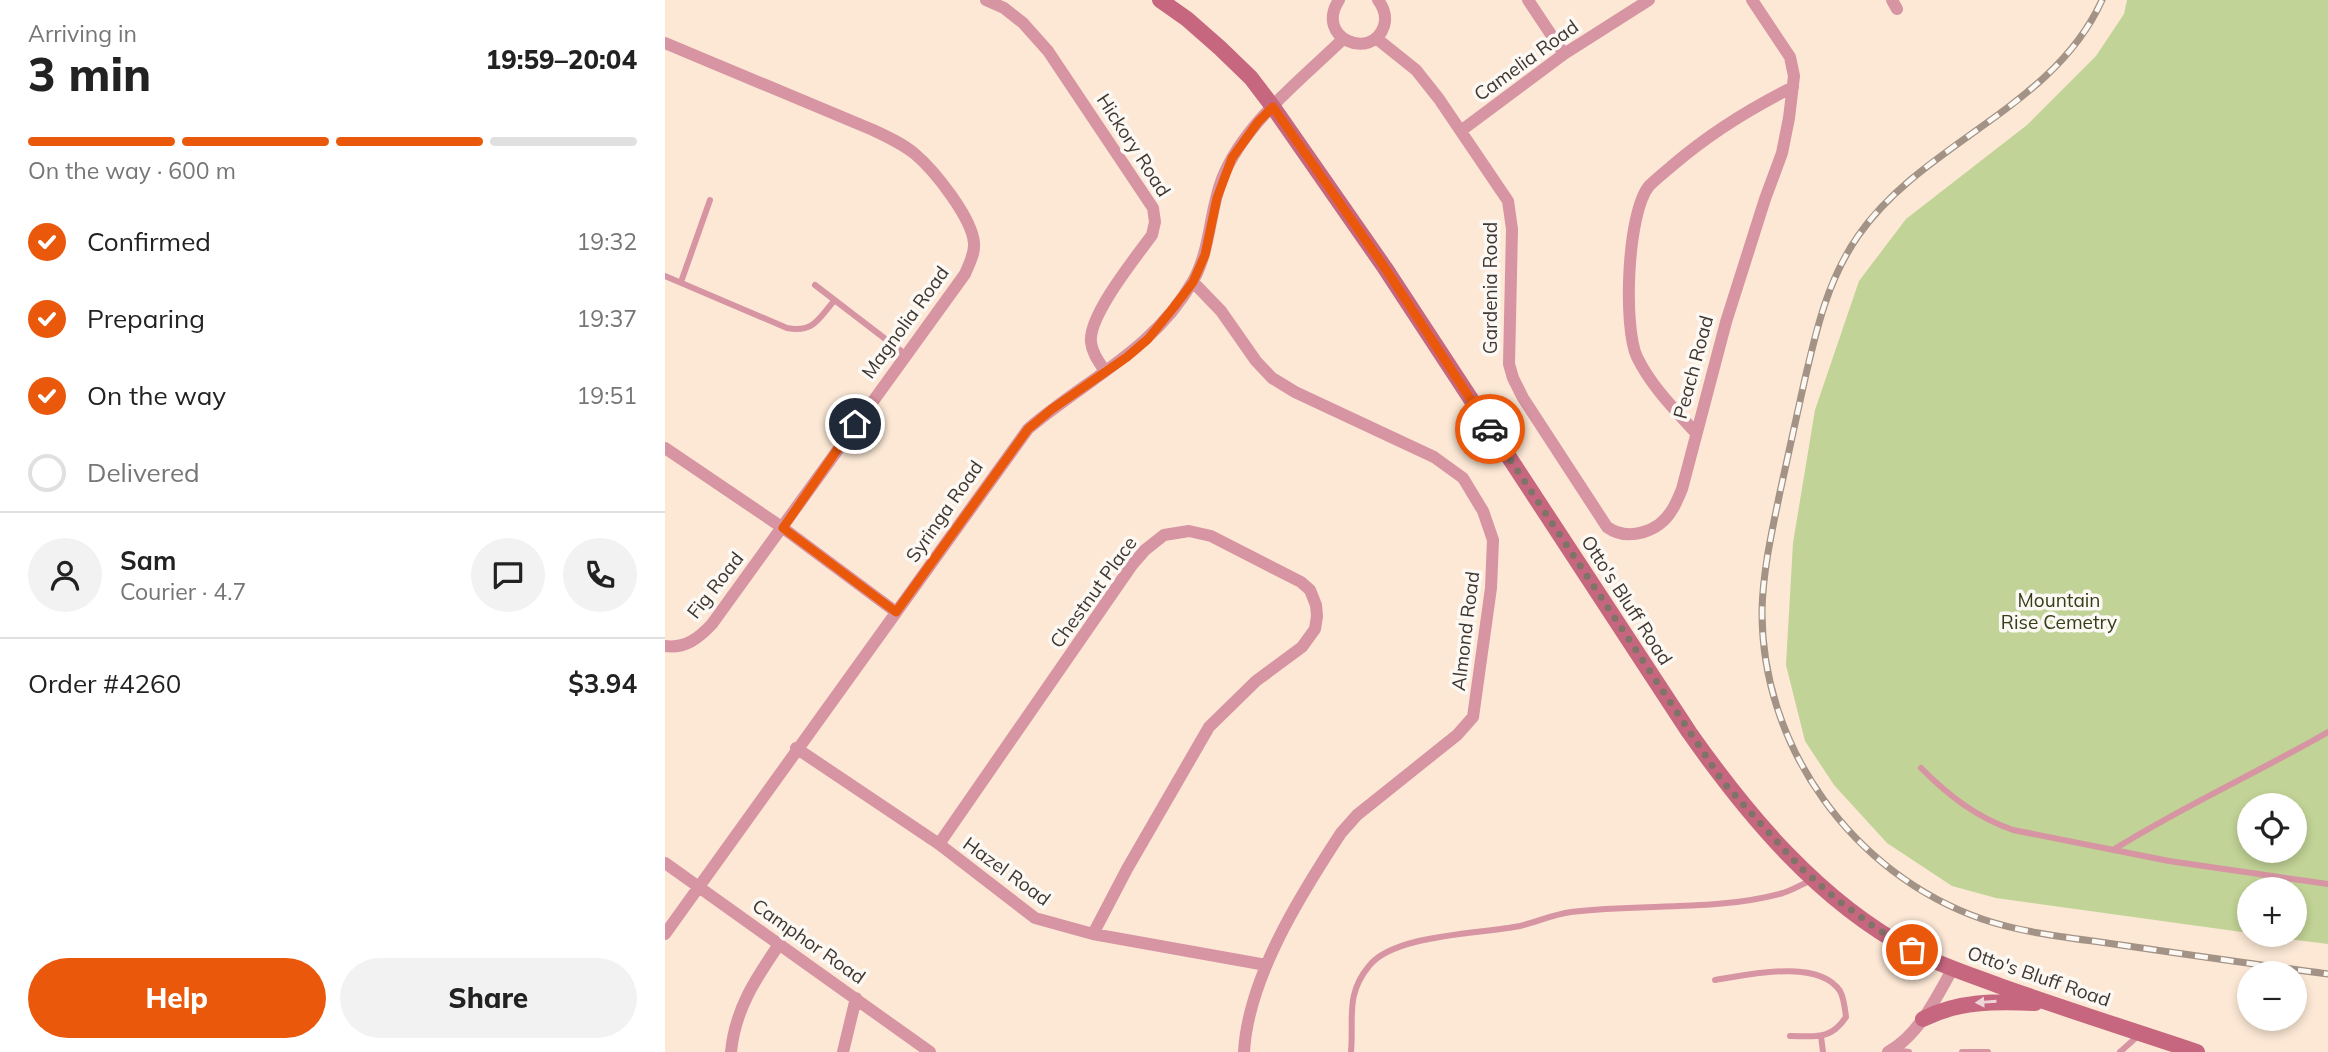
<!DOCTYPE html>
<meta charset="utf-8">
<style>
body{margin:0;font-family:Mulish,sans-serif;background:#f2f2f2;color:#222;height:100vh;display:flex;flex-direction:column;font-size:26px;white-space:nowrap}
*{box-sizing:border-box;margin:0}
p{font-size:23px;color:#767676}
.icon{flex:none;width:38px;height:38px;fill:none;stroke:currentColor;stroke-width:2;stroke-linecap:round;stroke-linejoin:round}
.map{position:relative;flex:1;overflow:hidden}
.panel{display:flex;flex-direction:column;background:#fff;width:665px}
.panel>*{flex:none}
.controls{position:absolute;left:1572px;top:793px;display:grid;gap:14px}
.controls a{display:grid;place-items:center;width:70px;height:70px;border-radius:50%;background:#fff;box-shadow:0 4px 10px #0003;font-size:35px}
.pin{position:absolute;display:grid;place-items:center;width:60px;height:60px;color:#fff;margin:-30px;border:4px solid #fff;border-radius:50%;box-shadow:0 2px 7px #0007}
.courier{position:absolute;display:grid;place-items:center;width:70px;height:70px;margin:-35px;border:5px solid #ea580c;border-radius:50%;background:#fff;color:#222;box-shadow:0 2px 9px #0007}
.headline em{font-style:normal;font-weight:800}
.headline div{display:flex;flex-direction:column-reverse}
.headline{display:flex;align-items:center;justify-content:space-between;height:119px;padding:0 28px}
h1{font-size:46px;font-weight:800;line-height:52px}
.bar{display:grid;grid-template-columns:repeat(4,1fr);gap:10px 7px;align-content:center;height:84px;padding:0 28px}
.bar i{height:9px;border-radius:5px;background:#e0e0e0}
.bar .current{background:#ea580c}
.bar p{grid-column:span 4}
.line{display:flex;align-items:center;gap:18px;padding:0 28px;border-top:2px solid #e0e0e0}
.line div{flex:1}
.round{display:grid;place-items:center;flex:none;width:74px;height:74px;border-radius:37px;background:#f2f2f2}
ol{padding:0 28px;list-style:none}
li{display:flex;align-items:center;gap:21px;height:77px}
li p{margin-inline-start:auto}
li .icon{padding:7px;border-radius:50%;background:#ea580c;color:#fff;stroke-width:4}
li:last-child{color:#767676}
li i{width:38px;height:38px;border:4px solid #e0e0e0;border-radius:50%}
.button{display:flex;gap:14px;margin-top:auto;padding:14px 28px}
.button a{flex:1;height:80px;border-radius:42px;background:#ea580c;color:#fff;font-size:28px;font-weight:800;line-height:80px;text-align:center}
.button a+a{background:#f2f2f2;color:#222}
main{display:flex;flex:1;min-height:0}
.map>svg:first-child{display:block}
.green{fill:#c1d396;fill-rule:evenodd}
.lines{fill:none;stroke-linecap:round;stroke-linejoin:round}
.service{stroke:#d794a3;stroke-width:6}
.minor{stroke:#d794a3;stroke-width:12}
.secondary{stroke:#c7677f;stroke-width:16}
.rail-casing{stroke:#a29386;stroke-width:7}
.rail{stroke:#fcf8f4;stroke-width:4.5;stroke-dasharray:13;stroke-linecap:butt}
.oneway{fill:#efd4d7}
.done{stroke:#807469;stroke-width:7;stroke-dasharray:0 12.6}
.route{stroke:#ea580c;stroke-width:9}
.labels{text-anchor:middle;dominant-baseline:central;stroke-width:7;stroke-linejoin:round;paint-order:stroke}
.street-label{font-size:19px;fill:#3e362f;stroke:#fcf8f4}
.park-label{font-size:19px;fill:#343e17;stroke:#fcf8f4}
</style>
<main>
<section class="panel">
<div class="headline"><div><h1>3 min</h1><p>Arriving in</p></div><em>19:59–20:04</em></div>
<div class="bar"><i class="current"></i><i class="current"></i><i class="current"></i><i></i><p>On the way · 600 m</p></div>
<ol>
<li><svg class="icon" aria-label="check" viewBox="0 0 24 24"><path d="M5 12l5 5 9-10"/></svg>Confirmed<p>19:32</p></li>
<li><svg class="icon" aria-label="check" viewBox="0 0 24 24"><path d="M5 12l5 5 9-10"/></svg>Preparing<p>19:37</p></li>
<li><svg class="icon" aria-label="check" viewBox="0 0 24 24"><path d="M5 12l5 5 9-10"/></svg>On the way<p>19:51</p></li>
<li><i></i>Delivered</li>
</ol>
<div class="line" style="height:126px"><a class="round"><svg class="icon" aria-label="person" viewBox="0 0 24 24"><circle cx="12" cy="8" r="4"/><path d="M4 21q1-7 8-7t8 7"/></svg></a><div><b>Sam</b><p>Courier · 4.7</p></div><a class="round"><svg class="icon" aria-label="chat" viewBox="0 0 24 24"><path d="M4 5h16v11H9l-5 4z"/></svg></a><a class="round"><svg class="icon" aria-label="phone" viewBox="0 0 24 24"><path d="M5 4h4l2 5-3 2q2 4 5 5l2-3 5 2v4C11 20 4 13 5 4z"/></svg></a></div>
<div class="line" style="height:91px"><div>Order #4260</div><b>$3.94</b></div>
<div class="button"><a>Help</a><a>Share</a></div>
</section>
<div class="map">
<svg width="1663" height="1052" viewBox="0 0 1663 1052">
<rect width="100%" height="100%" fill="#fce8d5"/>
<path class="green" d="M 1462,0 L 1663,0 L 1663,944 L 1592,935 L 1629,934 L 1629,889 L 1584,889 L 1584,933 L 1331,898 L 1287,886 L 1222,843 L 1169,785 L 1140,741 L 1121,665 L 1128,543 L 1150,410 L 1194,281 L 1241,219 L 1362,125 L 1431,56 L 1459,14 ZM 1584,805 L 1629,805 L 1629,850 L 1584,850 Z"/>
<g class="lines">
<path class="service" d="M 0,276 L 122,328 C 149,333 153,319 169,301
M 16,282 L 45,200
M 150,285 L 240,354
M 1256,768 C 1284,796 1311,817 1348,830 L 1504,861 L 1663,884
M 1448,850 C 1518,806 1592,773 1663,732
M 1050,980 C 1083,975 1153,958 1175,991 C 1179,998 1180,1009 1181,1017 C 1165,1041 1150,1036 1125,1036
M 1156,1036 L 1158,1052
M 1229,1050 L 1244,1052
M 686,1052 C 689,1018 680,995 704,966 C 729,934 816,934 855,926 C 872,922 889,914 906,912 C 976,903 1049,912 1118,893 C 1128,890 1137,884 1147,880
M 1297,1052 L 1323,1052
M 1455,1052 L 1474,1035"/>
<path class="minor" d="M 321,0 L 339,8 L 358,23 L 383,51 L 488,208 L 490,222 L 487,235 C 471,257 423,316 426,342 C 427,353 434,362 440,371
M 674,0 C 649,38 707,62 719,26 C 722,16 719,8 713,0
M 863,0 L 899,54
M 1227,0 L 1232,9
M 711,38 L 751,70 L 774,99 L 843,201 L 847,229 L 844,364 L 848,378 L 858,398 L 942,527 C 963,542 994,532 1007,510 C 1011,504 1014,496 1017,489 L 1061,322 L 1100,199 L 1117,153 L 1124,118 L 1129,76 L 1125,57 L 1087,0
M 0,43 L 208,130 C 223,137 238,144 250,154 C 270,171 307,218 309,243 C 310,254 304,264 300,274 L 47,624 C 34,638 20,649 0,646
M 797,130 L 899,54 L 984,0
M 528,282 L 556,311 L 591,361 L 607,378 L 630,392 L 769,457 L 798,478 L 818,511 L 828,540 L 826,588 L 808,717 L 792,735 L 692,815 L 676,833 C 636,894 583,978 579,1052
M 1031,433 C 1010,410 986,386 972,357 C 958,327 962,213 984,186 C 991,179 1000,172 1008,165 C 1044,134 1086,108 1128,87
M 0,448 L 118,528 L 231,612
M 131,748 L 274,844 L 370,918 L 428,934 L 601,965
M 274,844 L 467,565 L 480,550 L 499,535 L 524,531 L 546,536 L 636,582 L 645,590 L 651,605 L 652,616 L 650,629 L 637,647 L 591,681 L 544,727 L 462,869 L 428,934
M 0,863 L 265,1052
M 0,934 L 363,429 C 420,380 489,350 528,281 C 546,249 544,212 557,179 C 579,123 636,80 678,39
M 66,1052 C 70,1009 91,978 115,943
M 178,1052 L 191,998
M 1223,1052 C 1254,1035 1271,998 1288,968"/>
<path class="secondary" d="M 495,0 L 522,19 L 555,48 L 586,78 L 608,107 L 720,268 L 1024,732 C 1083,816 1154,901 1246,950 C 1274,965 1306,975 1335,986 C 1400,1009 1466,1030 1532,1052
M 1258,1019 C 1293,1001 1331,1001 1370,1003"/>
<defs>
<path id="rail" d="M 1437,0 C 1388,109 1259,141 1193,236 C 1162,281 1151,331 1139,383 C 1131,419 1123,456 1115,492 C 1107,531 1098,570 1097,610 C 1096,747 1188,874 1317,919 C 1361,934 1409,938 1456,945 C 1525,955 1594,965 1663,974"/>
</defs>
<use href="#rail" class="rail-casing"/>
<use href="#rail" class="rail"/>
</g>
<defs><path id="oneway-solid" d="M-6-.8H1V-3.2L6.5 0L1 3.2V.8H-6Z" transform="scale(1.75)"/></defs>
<use class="oneway" href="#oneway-solid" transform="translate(1321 1002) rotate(176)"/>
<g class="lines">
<path class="done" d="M 825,429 L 1058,782 L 1135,867 L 1170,898 L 1212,929 L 1247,950"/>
<path class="route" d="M 190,424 L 118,528 L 231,612 L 363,429 L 387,409 L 462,357 L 483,339 L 509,307 L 528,282 L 540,255 L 552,198 L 567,158 L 593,122 L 608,107 L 720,268 L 825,429"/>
</g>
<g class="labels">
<g class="street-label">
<text transform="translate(861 60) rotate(-36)">Camelia Road</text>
<text transform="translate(469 145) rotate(57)">Hickory Road</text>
<text transform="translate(825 288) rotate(-90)">Gardenia Road</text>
<text transform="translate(240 322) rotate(-54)">Magnolia Road</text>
<text transform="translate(1028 367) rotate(-75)">Peach Road</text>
<text transform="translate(279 511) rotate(-55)">Syringa Road</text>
<text transform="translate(50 585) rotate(-52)">Fig Road</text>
<text transform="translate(428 592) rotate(-54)">Chestnut Place</text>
<text transform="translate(962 600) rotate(57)">Otto's Bluff Road</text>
<text transform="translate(800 631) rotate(-83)">Almond Road</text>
<text transform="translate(342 871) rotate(36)">Hazel Road</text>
<text transform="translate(144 941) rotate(35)">Camphor Road</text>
<text transform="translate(1374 976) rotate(19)">Otto's Bluff Road</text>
</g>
<g class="park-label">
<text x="1394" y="600">Mountain<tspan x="1394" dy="22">Rise Cemetry</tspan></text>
</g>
</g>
</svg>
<div class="controls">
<a><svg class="icon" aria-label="locate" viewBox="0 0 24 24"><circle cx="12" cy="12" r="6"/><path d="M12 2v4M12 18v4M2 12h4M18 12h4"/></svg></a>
<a>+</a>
<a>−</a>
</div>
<div class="pin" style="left:1247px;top:950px;background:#ea580c"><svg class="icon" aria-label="bag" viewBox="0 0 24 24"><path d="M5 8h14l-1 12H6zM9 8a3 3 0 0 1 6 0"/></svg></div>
<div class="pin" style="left:190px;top:424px;background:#1f2937"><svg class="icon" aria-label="home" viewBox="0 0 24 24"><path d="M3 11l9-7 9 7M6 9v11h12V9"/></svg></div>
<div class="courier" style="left:825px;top:429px"><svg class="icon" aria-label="car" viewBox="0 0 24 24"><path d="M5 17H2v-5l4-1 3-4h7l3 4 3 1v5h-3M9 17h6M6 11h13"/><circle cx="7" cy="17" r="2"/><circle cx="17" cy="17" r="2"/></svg></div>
</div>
</main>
